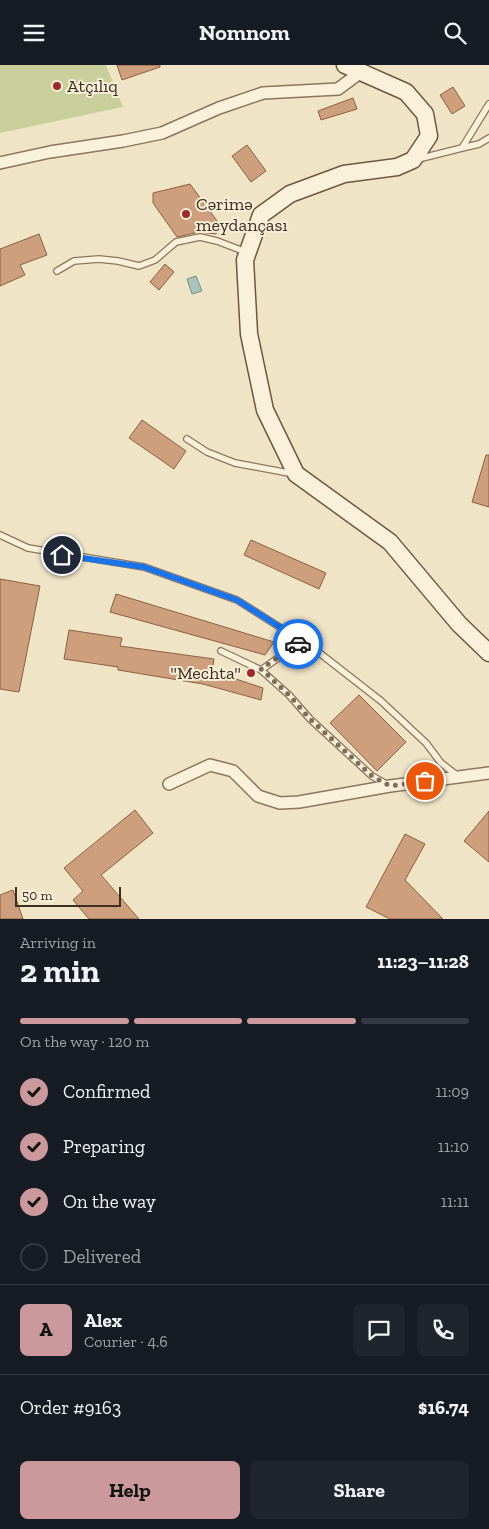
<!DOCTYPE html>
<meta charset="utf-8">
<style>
body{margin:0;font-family:"Zilla Slab",serif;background:#20242c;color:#f1f3f6;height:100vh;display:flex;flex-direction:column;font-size:19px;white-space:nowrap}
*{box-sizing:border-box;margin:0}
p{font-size:16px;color:#9ea1a6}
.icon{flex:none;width:28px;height:28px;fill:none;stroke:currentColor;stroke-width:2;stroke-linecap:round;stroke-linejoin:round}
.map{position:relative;height:854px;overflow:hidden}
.sheet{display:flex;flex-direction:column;background:#171b24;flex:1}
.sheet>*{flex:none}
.scale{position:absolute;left:15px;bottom:12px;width:106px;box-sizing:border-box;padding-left:5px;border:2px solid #3c2e20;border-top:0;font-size:14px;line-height:18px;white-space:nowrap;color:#3c2e20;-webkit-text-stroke:4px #f7eed7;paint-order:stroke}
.pin{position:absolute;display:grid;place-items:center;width:42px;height:42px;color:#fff;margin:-21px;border:2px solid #fff;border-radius:50%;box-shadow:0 1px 5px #0007}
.courier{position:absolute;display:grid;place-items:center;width:50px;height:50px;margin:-25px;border:4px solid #1a73e8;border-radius:50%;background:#fff;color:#222;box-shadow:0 1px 6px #0007}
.summary em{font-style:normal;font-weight:800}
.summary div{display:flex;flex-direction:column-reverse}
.summary{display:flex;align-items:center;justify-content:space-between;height:85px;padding:0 20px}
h1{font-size:32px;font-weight:800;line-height:38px}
.bar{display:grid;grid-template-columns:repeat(4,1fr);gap:8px 5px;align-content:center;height:60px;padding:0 20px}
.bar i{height:6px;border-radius:4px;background:#363941}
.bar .selected{background:#cb999b}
.bar p{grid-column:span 4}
.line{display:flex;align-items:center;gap:12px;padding:0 20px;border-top:1px solid #363941}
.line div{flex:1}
.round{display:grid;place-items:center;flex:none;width:52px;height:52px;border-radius:8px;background:#20242c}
ol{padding:0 20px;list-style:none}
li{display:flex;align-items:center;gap:15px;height:55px}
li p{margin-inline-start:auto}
li .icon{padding:5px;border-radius:50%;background:#cb999b;color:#111;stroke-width:4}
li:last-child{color:#9ea1a6}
li i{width:28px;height:28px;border:2px solid #363941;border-radius:50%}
.action{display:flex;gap:10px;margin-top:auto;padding:10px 20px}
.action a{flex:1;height:58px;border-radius:8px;background:#cb999b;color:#111;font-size:20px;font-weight:800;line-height:58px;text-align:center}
.action a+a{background:#20242c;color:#f1f3f6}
header{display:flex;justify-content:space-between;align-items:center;height:65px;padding:0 20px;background:#171b24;font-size:22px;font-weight:800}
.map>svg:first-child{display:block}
.green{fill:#c8cf9b}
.water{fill:#a9c4bc;stroke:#6f938a}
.building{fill:#ce9f7d;stroke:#8c5f41}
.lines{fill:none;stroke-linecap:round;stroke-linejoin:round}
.lane-casing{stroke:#8c765c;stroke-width:8}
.street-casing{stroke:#8c765c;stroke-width:14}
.secondary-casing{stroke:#6e573f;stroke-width:19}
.lane{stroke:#faf1db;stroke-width:5.5}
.street{stroke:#faf1db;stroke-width:11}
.secondary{stroke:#faf1db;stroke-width:16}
.done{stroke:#7b6e5a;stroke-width:5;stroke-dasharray:0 9}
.route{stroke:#1a73e8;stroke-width:6}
.poi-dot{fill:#9d2a2b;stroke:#f7eed7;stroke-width:2}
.labels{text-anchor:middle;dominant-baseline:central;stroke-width:4;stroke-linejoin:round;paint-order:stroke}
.poi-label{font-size:18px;fill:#3c2e20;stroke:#f7eed7;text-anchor:start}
</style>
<header><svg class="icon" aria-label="menu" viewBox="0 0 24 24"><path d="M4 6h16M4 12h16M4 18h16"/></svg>Nomnom<svg class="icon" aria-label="search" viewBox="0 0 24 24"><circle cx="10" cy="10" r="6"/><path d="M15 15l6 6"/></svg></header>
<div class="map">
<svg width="489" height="854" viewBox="0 0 489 854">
<rect width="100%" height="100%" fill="#f0e4c7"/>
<path class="green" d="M 0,0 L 106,0 L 123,42 L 0,68 Z"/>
<path class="water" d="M 196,211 L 202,226 L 192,229 L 187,214 Z"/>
<path class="building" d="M 117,0 L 160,0 L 160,2 L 122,15 Z
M 453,22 L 465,41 L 452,49 L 440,30 Z
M 353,33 L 357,44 L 321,55 L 318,46 Z
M 247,80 L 266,106 L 251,117 L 232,91 Z
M 190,119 L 220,160 L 216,169 L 199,167 L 177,172 L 153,138 L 153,128 Z
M 39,169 L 47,190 L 20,200 L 25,210 L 0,221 L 0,184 Z
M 165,199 L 174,207 L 159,225 L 150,217 Z
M 142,355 L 186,386 L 174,404 L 129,373 Z
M 486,390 L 489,390 L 489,442 L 472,437 Z
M 251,475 L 326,508 L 319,524 L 244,490 Z
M 0,514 L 40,521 L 19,627 L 0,624 Z
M 116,529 L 274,577 L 265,590 L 110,547 Z
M 69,565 L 122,573 L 120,581 L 214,594 L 212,606 L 263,623 L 261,635 L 203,619 L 118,605 L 118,602 L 64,594 Z
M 359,630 L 406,677 L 377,706 L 330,658 Z
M 135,745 L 153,768 L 101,810 L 139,854 L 89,854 L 73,835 L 83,826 L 64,803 Z
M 489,746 L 489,797 L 464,776 Z
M 405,769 L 425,779 L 405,815 L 443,854 L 390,854 L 366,842 Z
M 13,825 L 23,854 L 0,854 L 0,830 Z"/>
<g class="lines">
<defs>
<path id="lane" d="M 462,83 L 479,79 L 489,73
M 418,94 L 462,83 L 489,39
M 57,206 L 74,196 L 99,194 L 118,196 L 139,201 L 155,195 L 176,177 L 200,172 L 217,176 L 246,187
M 187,374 L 207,387 L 235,398 L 294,409
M 0,470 L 28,483 L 144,502 L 237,535 L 317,586 L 381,636 L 426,678 L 441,698 L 458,711
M 221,586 L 261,605 L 302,576
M 261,605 L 289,630 L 310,654 L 372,711 L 388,720"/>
<path id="street" d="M 0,98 L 50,87 L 123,76 L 162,68 L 219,43 L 263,28 L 338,24 L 361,7
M 169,719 L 210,700 L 233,706 L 258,731 L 280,738 L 299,737 L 390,721 L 489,708"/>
<path id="secondary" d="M 345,0 L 406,27 L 425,49 L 429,71 L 413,95 L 397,102 L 344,109 L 290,129 L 261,150 L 245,195 L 249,269 L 265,345 L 296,409 L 390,477 L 459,559 L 489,588"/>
</defs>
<use href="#lane" class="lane-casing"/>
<use href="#street" class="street-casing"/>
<use href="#secondary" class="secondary-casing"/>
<use href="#lane" class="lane"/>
<use href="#street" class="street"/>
<use href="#secondary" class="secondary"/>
</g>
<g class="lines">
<path class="done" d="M 298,579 L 261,604 L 289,630 L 310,654 L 372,711 L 390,721 L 425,716"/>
<path class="route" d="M 62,490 L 144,502 L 237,535 L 302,576 L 298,579"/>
</g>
<g class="poi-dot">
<circle cx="57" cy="21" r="5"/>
<circle cx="186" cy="149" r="5"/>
<circle cx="251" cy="608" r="5"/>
</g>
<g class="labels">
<g class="poi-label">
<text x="67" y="21">Atçılıq</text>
<text x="196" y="139">Cərimə<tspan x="196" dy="21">meydançası</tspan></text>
<text x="241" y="608" text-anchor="end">"Mechta"</text>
</g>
</g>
</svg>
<div class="scale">50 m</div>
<div class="pin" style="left:425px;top:716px;background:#ea580c"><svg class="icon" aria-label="bag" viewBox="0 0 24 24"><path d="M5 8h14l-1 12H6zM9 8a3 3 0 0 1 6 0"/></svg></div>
<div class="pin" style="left:62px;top:490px;background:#1f2937"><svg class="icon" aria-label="home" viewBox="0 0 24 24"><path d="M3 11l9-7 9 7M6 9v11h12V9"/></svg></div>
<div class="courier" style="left:298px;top:579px"><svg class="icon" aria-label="car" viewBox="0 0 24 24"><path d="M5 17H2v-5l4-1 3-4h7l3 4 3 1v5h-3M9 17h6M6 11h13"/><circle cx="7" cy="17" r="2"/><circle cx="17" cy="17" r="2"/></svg></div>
</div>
<section class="sheet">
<div class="summary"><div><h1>2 min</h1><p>Arriving in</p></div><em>11:23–11:28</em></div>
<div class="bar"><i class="selected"></i><i class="selected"></i><i class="selected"></i><i></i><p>On the way · 120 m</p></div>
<ol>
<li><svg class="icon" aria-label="check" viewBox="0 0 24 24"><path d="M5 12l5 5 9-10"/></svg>Confirmed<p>11:09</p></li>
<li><svg class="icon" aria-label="check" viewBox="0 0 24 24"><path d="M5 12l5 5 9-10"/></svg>Preparing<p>11:10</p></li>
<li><svg class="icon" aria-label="check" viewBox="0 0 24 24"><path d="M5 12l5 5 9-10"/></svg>On the way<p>11:11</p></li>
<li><i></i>Delivered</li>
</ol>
<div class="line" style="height:90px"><b class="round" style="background:#cb999b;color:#111">A</b><div><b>Alex</b><p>Courier · 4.6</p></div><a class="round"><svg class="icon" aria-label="chat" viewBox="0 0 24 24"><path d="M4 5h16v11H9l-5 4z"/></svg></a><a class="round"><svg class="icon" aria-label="phone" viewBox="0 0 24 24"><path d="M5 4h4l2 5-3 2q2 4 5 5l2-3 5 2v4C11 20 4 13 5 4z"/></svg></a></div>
<div class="line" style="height:65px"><div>Order #9163</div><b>$16.74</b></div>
<div class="action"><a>Help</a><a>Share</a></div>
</section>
